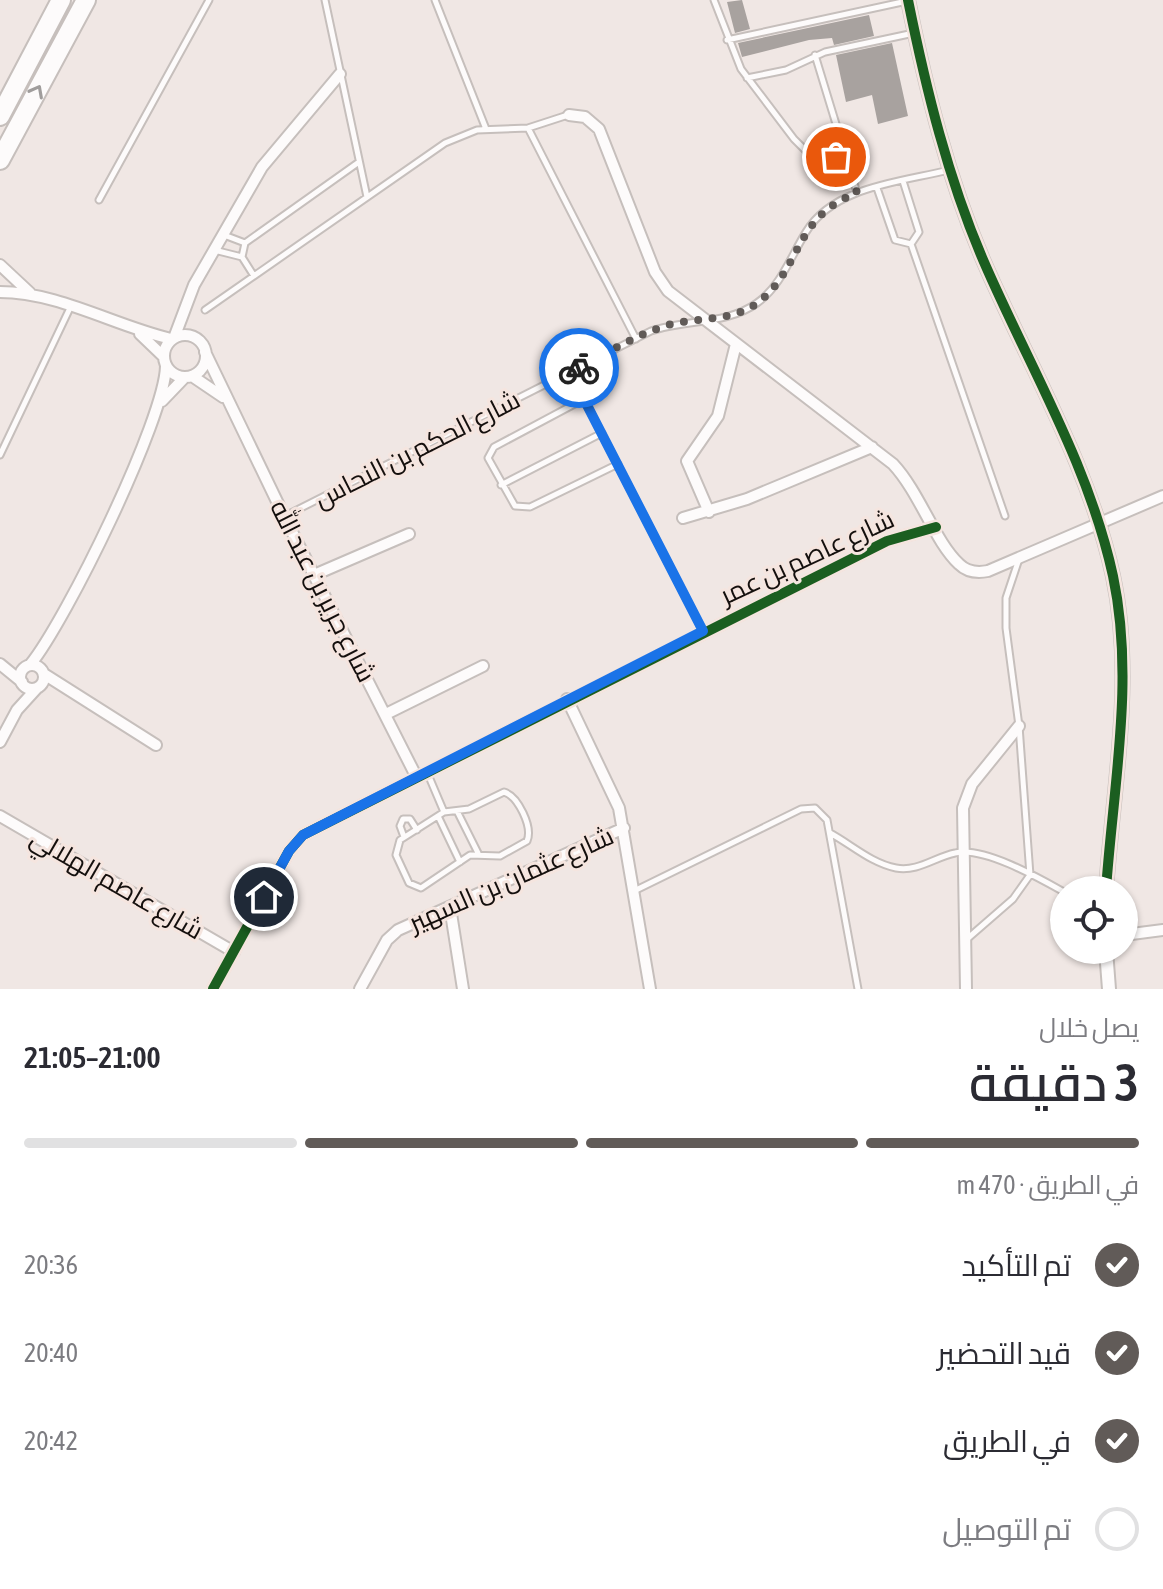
<!DOCTYPE html>
<html lang="ar">
<meta charset="utf-8">
<style>
body{margin:0;font-family:"Asap Condensed",Cairo,sans-serif;background:#f2f2f3;color:#2b2b33;direction:rtl;height:100vh;display:flex;flex-direction:column;font-size:30px;white-space:nowrap}
*{box-sizing:border-box;margin:0}
p{font-size:26px;color:#7c7c81}
.icon{flex:none;width:44px;height:44px;fill:none;stroke:currentColor;stroke-width:2;stroke-linecap:round;stroke-linejoin:round}
.map{position:relative;height:989px;overflow:hidden;direction:ltr}
.drawer{display:flex;flex-direction:column;background:#fff;flex:1}
.drawer>*{flex:none}
.controls{position:absolute;left:1050px;top:876px;display:grid;gap:16px}
.controls a{display:grid;place-items:center;width:88px;height:88px;border-radius:50%;background:#fff;box-shadow:0 2px 6px #0004;font-size:40px}
.pin{position:absolute;display:grid;place-items:center;width:68px;height:68px;color:#fff;margin:-34px;border:4px solid #fff;border-radius:50%;box-shadow:0 2px 8px #0007}
.courier{position:absolute;display:grid;place-items:center;width:80px;height:80px;margin:-40px;border:6px solid #1a73e8;border-radius:50%;background:#fff;color:#222;box-shadow:0 2px 10px #0007}
.overview em{font-style:normal;font-weight:600}
.overview div{display:flex;flex-direction:column-reverse}
.overview{display:flex;align-items:center;justify-content:space-between;height:136px;padding:0 24px}
h1{font-size:52px;font-weight:600;line-height:60px}
.bar{display:grid;grid-template-columns:repeat(4,1fr);gap:12px 8px;align-content:center;height:96px;padding:0 24px}
.bar i{height:10px;border-radius:6px;background:#e1e1e2}
.bar .on{background:#615b58}
.bar p{grid-column:span 4}
ol{padding:0 24px;list-style:none}
li{display:flex;align-items:center;gap:24px;height:88px}
li p{margin-inline-start:auto}
li .icon{padding:8px;border-radius:50%;background:#615b58;color:#fff;stroke-width:4}
li:last-child{color:#7c7c81}
li i{width:44px;height:44px;border:4px solid #e1e1e2;border-radius:50%}
.map>svg:first-child{display:block}
.building{fill:#a8a29f}
.lines{fill:none;stroke-linecap:round;stroke-linejoin:round}
.service-casing{stroke:#c6bfbc;stroke-width:9}
.minor-casing{stroke:#c6bfbc;stroke-width:14}
.tertiary-casing{stroke:#c6bfbc;stroke-width:16}
.trunk-casing{stroke:#c6bfbc;stroke-width:22}
.service{stroke:#fdfbfb;stroke-width:5}
.minor{stroke:#fdfbfb;stroke-width:10}
.tertiary{stroke:#fdfbfb;stroke-width:12}
.trunk{stroke:#fdfbfb;stroke-width:18}
.cycleway-casing{stroke:#f5e5df;stroke-width:15}
.cycleway{stroke:#1b5e20;stroke-width:10}
.oneway{stroke:#a09d9c}
.done{stroke:#615b58;stroke-width:8;stroke-dasharray:0 14.4}
.route{stroke:#1a73e8;stroke-width:10}
.labels{text-anchor:middle;dominant-baseline:central;stroke-width:6;stroke-linejoin:round;paint-order:stroke}
.street-label{font-size:26px;fill:#140f0d;stroke:#f5e5df}
</style>
<div class="map">
<svg width="1163" height="989" viewBox="0 0 1163 989">
<rect width="100%" height="100%" fill="#f0e7e4"/>
<path class="building" d="M 742,0 L 750,29 L 735,33 L 727,2 Z
M 869,15 L 874,36 L 834,45 L 832,38 L 809,40 L 742,57 L 738,43 Z
M 892,43 L 908,116 L 878,124 L 872,95 L 846,102 L 836,55 Z"/>
<g class="lines">
<defs>
<path id="service" d="M 325,0 L 367,197
M 435,0 L 486,129
M 714,0 L 741,69 L 794,139 L 806,151 L 821,157 L 846,155
M 727,40 L 907,1
M 815,55 L 857,193
M 747,78 L 786,70 L 825,52 L 914,33
M 528,128 L 636,339
M 877,188 L 895,240 L 911,244 L 919,232 L 903,181
M 99,200 L 209,0
M 224,235 L 245,243
M 911,244 L 1005,516
M 214,250 L 242,257
M 254,276 L 242,257 L 245,243 L 359,162
M 205,310 L 445,143 L 477,130 L 528,128 L 568,115
M 570,372 L 703,631
M 584,399 L 494,447 L 488,458 L 515,506 L 530,507 L 618,464
M 0,455 L 70,308
M 501,485 L 602,433
M 285,516 L 651,331 C 685,319 727,325 757,303 C 781,286 791,256 806,232 C 834,186 901,182 949,170
M 427,772 L 444,812
M 504,792 C 518,796 533,827 527,841 L 500,856 L 470,855 L 421,888 L 409,883 L 396,855 L 400,840 L 444,812 L 469,809 Z
M 457,811 L 478,853
M 438,816 L 460,862
M 830,833 C 852,845 871,863 896,868 C 918,872 935,857 955,853 C 983,846 1039,878 1064,892
M 404,837 L 400,826 L 403,819 L 410,819 L 417,830
M 634,891 L 801,809 L 815,808 L 827,820 L 858,989
M 967,939 L 1013,899 L 1030,875 L 1019,726 L 1006,628 L 1006,598 L 1019,559"/>
<path id="minor" d="M 569,115 L 585,117 L 599,129 L 655,272 L 668,291 L 893,464 C 920,493 935,542 959,564 C 967,572 978,573 988,571 L 1163,496
M 0,265 L 30,293
M 0,292 C 58,292 115,326 171,339
M 140,334 L 164,357
M164 356a21 21 0 1 1 42 0a21 21 0 1 1-42 0Z
M 174,338 L 194,285 L 262,167 L 340,74
M 205,352 L 284,516 L 416,776
M 192,376 L 223,397
M 162,401 L 185,377
M 709,512 L 687,461 L 718,416 L 736,344
M 683,518 L 747,499 L 872,447
M 314,575 L 409,534
M 0,664 L 22,682
M 30,665 C 66,621 165,419 166,366
M20 677a12 12 0 1 1 24 0a12 12 0 1 1-24 0Z
M 44,674 L 156,745
M 567,699 L 619,808 L 650,989
M 386,714 L 483,666
M 0,742 L 17,710 L 37,688
M 0,816 L 234,952
M 450,907 L 463,989
M 1124,935 L 1163,930
M 213,989 L 289,851 L 303,835 L 887,541 L 936,527
M 360,989 L 387,940 L 398,930 L 624,828
M 966,989 L 963,808 L 972,784 L 1019,726"/>
<path id="tertiary" d="M 908,0 C 926,89 948,179 984,262 C 1029,366 1089,465 1113,576 C 1135,679 1113,787 1106,890
M 1106,950 L 1109,989"/>
<path id="trunk" d="M 0,116 L 61,0
M 0,160 L 86,0"/>
</defs>
<use href="#service" class="service-casing"/>
<use href="#minor" class="minor-casing"/>
<use href="#tertiary" class="tertiary-casing"/>
<use href="#trunk" class="trunk-casing"/>
<use href="#service" class="service"/>
<use href="#minor" class="minor"/>
<use href="#tertiary" class="tertiary"/>
<use href="#trunk" class="trunk"/>
<defs>
<path id="cycleway" d="M 908,0 C 926,89 948,179 984,262 C 1029,366 1089,465 1113,576 C 1135,679 1113,787 1106,890
M 213,989 L 289,851 L 303,835 L 887,541 L 936,527"/>
</defs>
<use href="#cycleway" class="cycleway-casing"/>
<use href="#cycleway" class="cycleway"/>
</g>
<defs><path id="oneway-chevron" d="M-2-3.5L2.5 0L-2 3.5" fill="none" stroke-width="1.6" stroke-linecap="round" stroke-linejoin="round" transform="scale(2)"/></defs>
<use class="oneway" href="#oneway-chevron" transform="translate(37 91) rotate(-62)"/>
<g class="lines">
<path class="done" d="M 579,368 C 607,353 636,335 668,325 C 698,317 729,322 756,304 C 802,271 792,217 857,193 L 846,155 L 836,157"/>
<path class="route" d="M 264,897 L 289,851 L 303,835 L 703,631 L 570,372 L 579,368"/>
</g>
<g class="labels">
<g class="street-label">
<text transform="translate(417 449) rotate(-27)">شارع الحكم بن النحاس</text>
<text transform="translate(807 557) rotate(-25)">شارع عاصم بن عمر</text>
<text transform="translate(323 591) rotate(63)">شارع جرير بن عبد الله</text>
<text transform="translate(511 879) rotate(-24)">شارع عثمان بن السهير</text>
<text transform="translate(117 884) rotate(30)">شارع عاصم الهلالي</text>
</g>
</g>
</svg>
<div class="controls">
<a><svg class="icon" aria-label="locate" viewBox="0 0 24 24"><circle cx="12" cy="12" r="6"/><path d="M12 2v4M12 18v4M2 12h4M18 12h4"/></svg></a>
</div>
<div class="pin" style="left:836px;top:157px;background:#ea580c"><svg class="icon" aria-label="bag" viewBox="0 0 24 24"><path d="M5 8h14l-1 12H6zM9 8a3 3 0 0 1 6 0"/></svg></div>
<div class="pin" style="left:264px;top:897px;background:#1f2937"><svg class="icon" aria-label="home" viewBox="0 0 24 24"><path d="M3 11l9-7 9 7M6 9v11h12V9"/></svg></div>
<div class="courier" style="left:579px;top:368px"><svg class="icon" aria-label="bike" viewBox="0 0 24 24"><circle cx="6" cy="16" r="4"/><circle cx="18" cy="16" r="4"/><path d="M6 16l4-8h5l3 8M10 8l3 8H6M13 5h3"/></svg></div>
</div>
<section class="drawer">
<div class="overview"><div><h1>3 دقيقة</h1><p>يصل خلال</p></div><em>21:00–21:05</em></div>
<div class="bar"><i class="on"></i><i class="on"></i><i class="on"></i><i></i><p>في الطريق · 470 m</p></div>
<ol>
<li><svg class="icon" aria-label="check" viewBox="0 0 24 24"><path d="M5 12l5 5 9-10"/></svg>تم التأكيد<p>20:36</p></li>
<li><svg class="icon" aria-label="check" viewBox="0 0 24 24"><path d="M5 12l5 5 9-10"/></svg>قيد التحضير<p>20:40</p></li>
<li><svg class="icon" aria-label="check" viewBox="0 0 24 24"><path d="M5 12l5 5 9-10"/></svg>في الطريق<p>20:42</p></li>
<li><i></i>تم التوصيل</li>
</ol>
</section>
